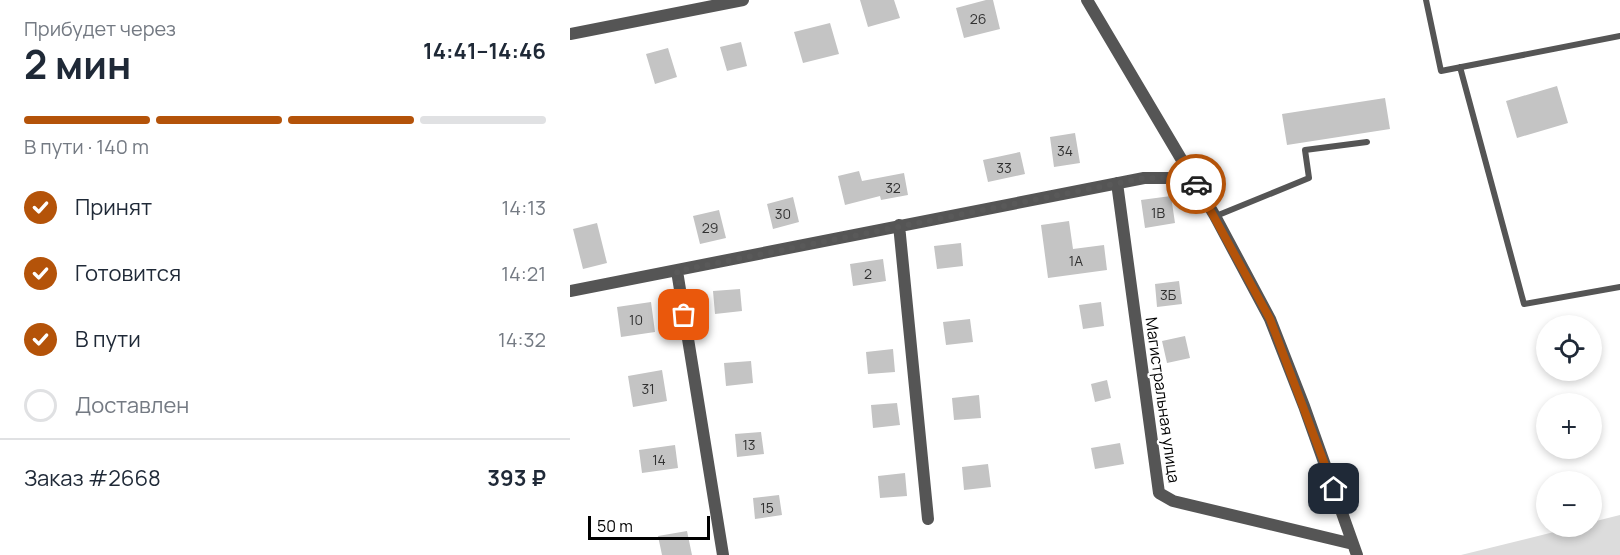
<!DOCTYPE html>
<html lang="ru">
<meta charset="utf-8">
<style>
body{margin:0;font-family:Manrope,sans-serif;background:#f2f2f3;color:#1f2937;height:100vh;display:flex;flex-direction:column;font-size:22px;white-space:nowrap}
*{box-sizing:border-box;margin:0}
p{font-size:20px;color:#747a83}
.icon{flex:none;width:33px;height:33px;fill:none;stroke:currentColor;stroke-width:2;stroke-linecap:round;stroke-linejoin:round}
.map{position:relative;flex:1;overflow:hidden}
.drawer{display:flex;flex-direction:column;background:#fff;width:570px}
.drawer>*{flex:none}
.fabs{position:absolute;left:966px;top:315px;display:grid;gap:12px}
.fabs a{display:grid;place-items:center;width:66px;height:66px;border-radius:50%;background:#fff;box-shadow:0 3px 9px #0003;font-size:30px}
.scale{position:absolute;left:18px;bottom:15px;width:122px;box-sizing:border-box;padding-left:6px;border:3px solid #000;border-top:0;font-size:16px;line-height:21px;white-space:nowrap;color:#000;-webkit-text-stroke:4px #fff;paint-order:stroke}
.pin{position:absolute;display:grid;place-items:center;width:51px;height:51px;color:#fff;margin:-26px;border-radius:12px;box-shadow:0 3px 9px #0006}
.courier{position:absolute;display:grid;place-items:center;width:60px;height:60px;margin:-30px;border:4px solid #b45309;border-radius:50%;background:#fff;color:#222;box-shadow:0 2px 8px #0007}
.headline em{font-style:normal;font-weight:700}
.headline div{display:flex;flex-direction:column-reverse}
.headline{display:flex;align-items:center;justify-content:space-between;height:102px;padding:0 24px}
h1{font-size:39px;font-weight:700;line-height:45px}
.bar{display:grid;grid-template-columns:repeat(4,1fr);gap:9px 6px;align-content:center;height:72px;padding:0 24px}
.bar i{height:8px;border-radius:4px;background:#e0e1e3}
.bar .current{background:#b45309}
.bar p{grid-column:span 4}
.line{display:flex;align-items:center;gap:15px;padding:0 24px;border-top:2px solid #e0e1e3}
.line div{flex:1}
ol{padding:0 24px;list-style:none}
li{display:flex;align-items:center;gap:18px;height:66px}
li p{margin-inline-start:auto}
li .icon{padding:6px;border-radius:50%;background:#b45309;color:#fff;stroke-width:4}
li:last-child{color:#747a83}
li i{width:33px;height:33px;border:3px solid #e0e1e3;border-radius:50%}
main{display:flex;flex:1;min-height:0}
.map>svg:first-child{display:block}
.green{fill:#dcdcdc}
.building{fill:#c4c4c4}
.lines{fill:none;stroke-linecap:round;stroke-linejoin:round}
.lane{stroke:#555;stroke-width:6}
.street{stroke:#555;stroke-width:12}
.done{stroke:#595959;stroke-width:6;stroke-dasharray:0 10.8}
.route{stroke:#b45309;stroke-width:8}
.labels{text-anchor:middle;dominant-baseline:central;stroke-width:4.5;stroke-linejoin:round;paint-order:stroke}
.number-label{font-size:14px;fill:#313131}
.street-label{font-size:16px;fill:#000;stroke:#fff}
</style>
<main>
<section class="drawer">
<div class="headline"><div><h1>2 мин</h1><p>Прибудет через</p></div><em>14:41–14:46</em></div>
<div class="bar"><i class="current"></i><i class="current"></i><i class="current"></i><i></i><p>В пути · 140 m</p></div>
<ol>
<li><svg class="icon" aria-label="check" viewBox="0 0 24 24"><path d="M5 12l5 5 9-10"/></svg>Принят<p>14:13</p></li>
<li><svg class="icon" aria-label="check" viewBox="0 0 24 24"><path d="M5 12l5 5 9-10"/></svg>Готовится<p>14:21</p></li>
<li><svg class="icon" aria-label="check" viewBox="0 0 24 24"><path d="M5 12l5 5 9-10"/></svg>В пути<p>14:32</p></li>
<li><i></i>Доставлен</li>
</ol>
<div class="line" style="height:78px"><div>Заказ #2668</div><b>393 ₽</b></div>
</section>
<div class="map">
<svg width="1050" height="555" viewBox="0 0 1050 555">
<rect width="100%" height="100%" fill="#fff"/>
<path class="green" d="M 1050,515 L 1050,555 L 891,555 L 1004,527 L 1022,526 L 1022,522 Z"/>
<path class="building" d="M 290,0 L 324,0 L 330,18 L 298,27 Z
M 416,0 L 423,0 L 430,29 L 394,38 L 386,8 Z
M 260,23 L 269,54 L 233,63 L 224,32 Z
M 171,42 L 177,66 L 157,71 L 150,47 Z
M 98,48 L 107,77 L 85,84 L 76,54 Z
M 987,86 L 998,123 L 947,138 L 936,101 Z
M 815,98 L 820,129 L 717,145 L 712,114 Z
M 505,133 L 510,163 L 484,167 L 480,137 Z
M 450,152 L 455,174 L 418,182 L 413,160 Z
M 289,171 L 292,181 L 334,173 L 338,195 L 311,200 L 310,196 L 275,205 L 268,176 Z
M 601,196 L 605,223 L 575,228 L 571,200 Z
M 223,197 L 229,222 L 203,229 L 197,204 Z
M 149,210 L 156,238 L 130,244 L 123,216 Z
M 499,221 L 503,249 L 534,245 L 537,270 L 478,278 L 471,225 Z
M 27,223 L 37,263 L 13,269 L 3,229 Z
M 391,243 L 393,266 L 367,269 L 364,246 Z
M 313,259 L 316,281 L 283,286 L 280,264 Z
M 609,281 L 612,304 L 587,307 L 585,284 Z
M 170,289 L 172,311 L 145,314 L 143,291 Z
M 81,302 L 85,332 L 51,337 L 47,307 Z
M 531,302 L 534,326 L 513,329 L 509,305 Z
M 400,319 L 403,342 L 376,345 L 373,322 Z
M 615,336 L 620,358 L 597,363 L 592,341 Z
M 323,349 L 325,372 L 298,374 L 296,352 Z
M 181,361 L 183,383 L 156,386 L 154,363 Z
M 92,370 L 97,401 L 63,407 L 58,376 Z
M 537,380 L 541,398 L 525,402 L 521,384 Z
M 409,395 L 411,418 L 384,420 L 382,398 Z
M 327,403 L 330,425 L 303,428 L 301,405 Z
M 191,432 L 194,454 L 167,457 L 165,434 Z
M 550,443 L 554,464 L 525,469 L 521,448 Z
M 105,445 L 108,468 L 72,473 L 69,450 Z
M 418,464 L 421,487 L 394,490 L 392,467 Z
M 335,473 L 337,496 L 310,498 L 308,476 Z
M 209,495 L 212,515 L 185,519 L 183,498 Z
M 117,531 L 122,555 L 92,555 L 88,536 Z"/>
<g class="lines">
<path class="lane" d="M 856,0 L 871,71 L 1050,36
M 890,67 L 954,304 L 1050,287
M 646,216 L 739,178 L 735,150 L 797,142"/>
<path class="street" d="M 517,0 L 645,216 L 700,319 L 734,406 L 787,555
M 0,34 L 173,0
M 547,183 L 589,493 L 603,501 L 783,544
M 329,225 L 358,519
M 107,271 L 153,555
M 0,291 L 574,178 L 622,178"/>
</g>
<g class="lines">
<path class="done" d="M 114,315 L 107,271 L 574,178 L 622,178 L 626,184"/>
<path class="route" d="M 626,184 L 700,319 L 764,489"/>
</g>
<g class="labels">
<g class="number-label">
<text x="408" y="18">26</text>
<text x="495" y="150">34</text>
<text x="434" y="167">33</text>
<text x="323" y="187">32</text>
<text x="588" y="212">1В</text>
<text x="213" y="213">30</text>
<text x="140" y="227">29</text>
<text x="506" y="260">1А</text>
<text x="298" y="273">2</text>
<text x="598" y="294">3Б</text>
<text x="66" y="319">10</text>
<text x="78" y="388">31</text>
<text x="179" y="444">13</text>
<text x="89" y="459">14</text>
<text x="197" y="507">15</text>
</g>
<g class="street-label">
<text transform="translate(593 400) rotate(82)">Магистральная улица</text>
</g>
</g>
</svg>
<div class="fabs">
<a><svg class="icon" aria-label="locate" viewBox="0 0 24 24"><circle cx="12" cy="12" r="6"/><path d="M12 2v4M12 18v4M2 12h4M18 12h4"/></svg></a>
<a>+</a>
<a>−</a>
</div>
<div class="scale">50 m</div>
<div class="pin" style="left:114px;top:315px;background:#ea580c"><svg class="icon" aria-label="bag" viewBox="0 0 24 24"><path d="M5 8h14l-1 12H6zM9 8a3 3 0 0 1 6 0"/></svg></div>
<div class="pin" style="left:764px;top:489px;background:#1f2937"><svg class="icon" aria-label="home" viewBox="0 0 24 24"><path d="M3 11l9-7 9 7M6 9v11h12V9"/></svg></div>
<div class="courier" style="left:626px;top:184px"><svg class="icon" aria-label="car" viewBox="0 0 24 24"><path d="M5 17H2v-5l4-1 3-4h7l3 4 3 1v5h-3M9 17h6M6 11h13"/><circle cx="7" cy="17" r="2"/><circle cx="17" cy="17" r="2"/></svg></div>
</div>
</main>
